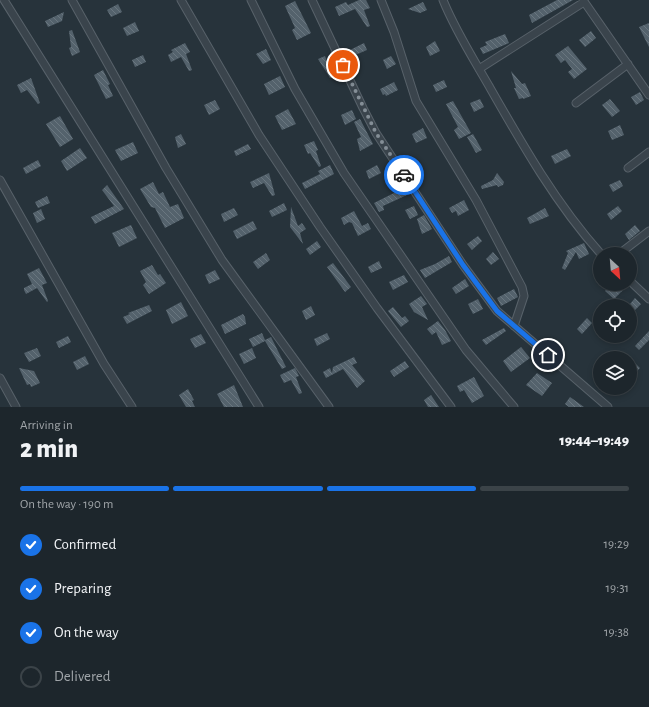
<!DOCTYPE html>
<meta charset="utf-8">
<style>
body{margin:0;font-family:"Alegreya Sans",sans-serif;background:#252e34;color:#f1f3f6;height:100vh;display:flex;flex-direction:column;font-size:15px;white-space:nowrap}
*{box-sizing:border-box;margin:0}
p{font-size:13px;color:#a0a5a9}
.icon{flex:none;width:22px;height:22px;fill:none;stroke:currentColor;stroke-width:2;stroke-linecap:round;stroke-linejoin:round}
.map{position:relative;height:407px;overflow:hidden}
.drawer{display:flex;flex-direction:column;background:#1d262c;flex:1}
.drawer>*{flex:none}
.needle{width:26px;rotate:154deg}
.buttons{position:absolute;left:593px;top:247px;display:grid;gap:8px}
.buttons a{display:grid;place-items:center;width:44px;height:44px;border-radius:50%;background:#1d262c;box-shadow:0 2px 6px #0003,0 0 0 1px #3b4348;font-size:20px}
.pin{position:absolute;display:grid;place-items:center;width:34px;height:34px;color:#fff;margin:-17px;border:2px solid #fff;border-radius:50%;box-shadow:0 1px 4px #0007}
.courier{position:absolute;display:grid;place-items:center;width:40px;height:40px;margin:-20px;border:3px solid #1a73e8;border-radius:50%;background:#fff;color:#222;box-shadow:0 1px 5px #0007}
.headline em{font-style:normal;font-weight:800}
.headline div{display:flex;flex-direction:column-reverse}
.headline{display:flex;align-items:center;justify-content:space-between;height:68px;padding:0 20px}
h1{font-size:26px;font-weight:800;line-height:30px}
.bar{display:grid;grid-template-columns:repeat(4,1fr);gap:6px 4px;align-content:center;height:48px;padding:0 20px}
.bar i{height:5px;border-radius:3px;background:#3b4348}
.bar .active{background:#1a73e8}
.bar p{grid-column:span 4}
ol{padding:0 20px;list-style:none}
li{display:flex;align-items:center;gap:12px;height:44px}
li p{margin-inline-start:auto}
li .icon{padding:4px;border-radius:50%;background:#1a73e8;color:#fff;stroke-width:4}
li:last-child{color:#a0a5a9}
li i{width:22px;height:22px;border:2px solid #3b4348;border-radius:50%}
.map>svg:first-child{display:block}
.building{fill:url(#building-back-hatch)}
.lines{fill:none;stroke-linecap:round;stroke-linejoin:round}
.minor-casing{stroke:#58626a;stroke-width:9}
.minor{stroke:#3a444c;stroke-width:7}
.done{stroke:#848e96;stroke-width:4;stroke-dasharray:0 7.2}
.route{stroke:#1a73e8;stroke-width:5}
</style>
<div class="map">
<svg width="649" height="407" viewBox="0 0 649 407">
<defs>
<pattern id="building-back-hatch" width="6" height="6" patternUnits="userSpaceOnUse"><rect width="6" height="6" fill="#54626c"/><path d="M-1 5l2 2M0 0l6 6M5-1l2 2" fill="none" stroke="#6a7780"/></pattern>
</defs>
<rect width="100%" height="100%" fill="#27333b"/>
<path class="building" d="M 359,0 L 366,0 L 370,8 L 364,10 L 370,26 L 367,27 L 355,9 L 339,16 L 335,7 L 346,2 L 348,5 Z
M 557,0 L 573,0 L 532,23 L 529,15 Z
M 295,1 L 311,33 L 297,40 L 292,30 L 295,28 L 285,6 Z
M 423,2 L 427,10 L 420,13 L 408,9 Z
M 118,4 L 122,12 L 111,17 L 107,10 Z
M 64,12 L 62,21 L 48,27 L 45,21 Z
M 135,22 L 139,31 L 127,36 L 123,28 Z
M 649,23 L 649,47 L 639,27 Z
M 72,30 L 80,52 L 72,56 L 69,48 L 71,47 L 69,31 Z
M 591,31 L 596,38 L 585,47 L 579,40 Z
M 505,34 L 509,43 L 483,54 L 480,48 L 487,45 L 485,42 Z
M 435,41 L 440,51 L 430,56 L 426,47 Z
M 185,43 L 190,52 L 186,54 L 192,70 L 189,71 L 181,57 L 171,62 L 168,55 L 173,52 L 171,50 Z
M 364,43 L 367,50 L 353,56 L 350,50 Z
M 568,46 L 587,69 L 574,79 L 568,72 L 572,69 L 565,60 L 561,63 L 555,55 Z
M 266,49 L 271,60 L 263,64 L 256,54 Z
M 143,55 L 146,62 L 135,67 L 132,60 Z
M 325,56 L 333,77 L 330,78 L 318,59 Z
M 391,56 L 396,64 L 387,69 L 383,60 Z
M 103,70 L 110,84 L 108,85 L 113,96 L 106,99 L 94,75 Z
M 511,71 L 522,84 L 525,83 L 531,96 L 523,99 L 523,98 L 519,99 L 514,88 L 516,88 Z
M 280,76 L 285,87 L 269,95 L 264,84 Z
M 31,78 L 40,103 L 38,104 L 27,90 L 21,93 L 17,85 Z
M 444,80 L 447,87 L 436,92 L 433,85 Z
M 394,82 L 398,90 L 386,96 L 385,94 L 383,95 L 380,89 Z
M 640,92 L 644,100 L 636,105 L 631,97 Z
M 480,99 L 484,107 L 474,112 L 470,103 Z
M 610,99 L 620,111 L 612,117 L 602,105 Z
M 215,100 L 220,109 L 209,115 L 204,105 Z
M 453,101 L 471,133 L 459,139 L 454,130 L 458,127 L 446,104 Z
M 288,109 L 296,124 L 282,130 L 275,116 Z
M 352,110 L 356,119 L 345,125 L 341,115 Z
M 60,116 L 73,139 L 60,147 L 46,124 Z
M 360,119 L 373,144 L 360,151 L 357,139 L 361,137 L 354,122 Z
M 620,125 L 624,135 L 612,140 L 608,131 Z
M 423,128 L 427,138 L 416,143 L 412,134 Z
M 181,134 L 186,144 L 178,148 L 175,137 Z
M 473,134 L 482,150 L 476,153 L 467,137 Z
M 314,141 L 318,150 L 316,151 L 321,166 L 319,167 L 310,153 L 308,154 L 304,145 Z
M 133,142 L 138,153 L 121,161 L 115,150 Z
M 248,144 L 251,149 L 236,156 L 234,151 Z
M 80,148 L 87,158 L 67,171 L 61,161 Z
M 567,149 L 571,156 L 555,164 L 551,156 Z
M 38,160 L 41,166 L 26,174 L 23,168 Z
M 330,165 L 334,174 L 305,189 L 302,183 L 320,174 L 318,171 Z
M 377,165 L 381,173 L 369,179 L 366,171 Z
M 269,173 L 275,195 L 272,196 L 264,183 L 253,188 L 250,182 Z
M 497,173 L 504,182 L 503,185 L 498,187 L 497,185 L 482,189 L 481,186 L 493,180 Z
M 620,180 L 623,186 L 613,192 L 609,185 Z
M 153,182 L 159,194 L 163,192 L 170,207 L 178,204 L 184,218 L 165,228 L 155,208 L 151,207 L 140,189 Z
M 107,185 L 124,209 L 95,224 L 91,217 L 114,206 L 102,190 Z
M 404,188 L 407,195 L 383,206 L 384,210 L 379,212 L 374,203 Z
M 47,196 L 50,203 L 38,208 L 35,202 Z
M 464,200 L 469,210 L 458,216 L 456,211 L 452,213 L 449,208 Z
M 284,203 L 287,210 L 272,217 L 269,211 Z
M 414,206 L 418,215 L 410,219 L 405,210 Z
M 618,206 L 622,211 L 611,220 L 607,214 Z
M 291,207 L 298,226 L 302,223 L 306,229 L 300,233 L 303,244 L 290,227 Z
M 234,208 L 238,215 L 224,222 L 221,214 Z
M 545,208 L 549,216 L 530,224 L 527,218 Z
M 41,209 L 45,219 L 37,223 L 33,213 Z
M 354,211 L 362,226 L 368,223 L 371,229 L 358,236 L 352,223 L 349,222 L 344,225 L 341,218 Z
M 424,215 L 432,229 L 422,234 L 417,219 Z
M 253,221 L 257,229 L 237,239 L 233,231 Z
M 131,225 L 137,238 L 119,247 L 112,233 Z
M 635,225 L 640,231 L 629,240 L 625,234 Z
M 478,236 L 482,241 L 472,250 L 467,244 Z
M 317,241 L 321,247 L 310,255 L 306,249 Z
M 584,243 L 589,254 L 579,259 L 576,252 L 565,270 L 562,268 L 568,253 L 566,251 Z
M 493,252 L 499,259 L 491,265 L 486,259 Z
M 266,253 L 270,260 L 258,269 L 253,262 Z
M 449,256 L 452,262 L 425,278 L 420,270 L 435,264 Z
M 379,261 L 382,268 L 371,273 L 368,267 Z
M 333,263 L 351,287 L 345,292 L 327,267 Z
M 152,265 L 158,275 L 160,274 L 166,283 L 149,294 L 143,285 L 146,282 L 140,271 Z
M 39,268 L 47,283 L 42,285 L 48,301 L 47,302 L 37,288 L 26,294 L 24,290 L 24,288 L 32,284 L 27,274 Z
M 215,270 L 220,279 L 209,284 L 205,275 Z
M 404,275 L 408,282 L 393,290 L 389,282 Z
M 465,279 L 469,286 L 456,294 L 452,288 Z
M 611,284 L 618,284 L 624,289 L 614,299 L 605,291 Z
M 514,289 L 518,297 L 501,306 L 497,298 Z
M 421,296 L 427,304 L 422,307 L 428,320 L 414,312 L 409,304 Z
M 635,298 L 641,304 L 630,315 L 630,304 Z
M 478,299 L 483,309 L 473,314 L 468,304 Z
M 181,302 L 188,316 L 172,324 L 166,310 Z
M 149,305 L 152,311 L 127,324 L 123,317 L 130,314 L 128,313 Z
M 311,306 L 315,315 L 306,320 L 302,311 Z
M 393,307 L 402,318 L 405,316 L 409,321 L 401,327 L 388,311 Z
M 243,314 L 245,317 L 246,324 L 225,334 L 221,325 Z
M 587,318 L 592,323 L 582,334 L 577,329 Z
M 438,321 L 445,330 L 451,341 L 442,345 L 436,332 L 432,335 L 427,329 Z
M 504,328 L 506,331 L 486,345 L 482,340 Z
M 649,331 L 649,340 L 639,350 L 635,346 Z
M 262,333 L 265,340 L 271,337 L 286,367 L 282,369 L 265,341 L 253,347 L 249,339 Z
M 327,333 L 330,339 L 317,346 L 314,339 Z
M 201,334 L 206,343 L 195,348 L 190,339 Z
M 68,336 L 71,342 L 59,348 L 56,342 Z
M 521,347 L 530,358 L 511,372 L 503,361 Z
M 37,348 L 41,356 L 29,362 L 24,353 Z
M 252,348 L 256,358 L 244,364 L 239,354 Z
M 85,356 L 89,364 L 77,370 L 73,362 Z
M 354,357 L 357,363 L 352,365 L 365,381 L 357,388 L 343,369 L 326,378 L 323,372 L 330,368 L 332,373 L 333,367 Z
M 630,358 L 640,368 L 630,378 Z
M 405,361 L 409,367 L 394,377 L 390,371 Z
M 19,368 L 34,371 L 40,383 L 31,387 L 30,384 L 27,385 Z
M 295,368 L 299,376 L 296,377 L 302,393 L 299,394 L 291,380 L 284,383 L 280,375 Z
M 537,373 L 552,383 L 542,396 L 526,385 Z
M 474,377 L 484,396 L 472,403 L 464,390 L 460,392 L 457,386 Z
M 234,385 L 243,407 L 224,407 L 217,394 Z
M 188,389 L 194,400 L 192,401 L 195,407 L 186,407 L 179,395 Z
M 431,395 L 439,407 L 428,407 L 424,400 Z
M 570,397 L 584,407 L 569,407 L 565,404 Z"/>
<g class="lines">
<defs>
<path id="minor" d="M 4,0 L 259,407
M 72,0 L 166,168 L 222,260 L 329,407
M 181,0 L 259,135 L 320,227 L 377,308 L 451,407
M 251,0 L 295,89 L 344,173 L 466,350 L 514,407
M 312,0 L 363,108 L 376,133 L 463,265 L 497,311 L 608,407
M 381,0 L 394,32 L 416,101 L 476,200 L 522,287 L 524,296 L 514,326
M 443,0 C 455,30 473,58 489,86 C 522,144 556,204 601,254
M 583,0 L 649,95
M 479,69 L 584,2
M 576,103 L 628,64
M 628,168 L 649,152
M 0,180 L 104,364 L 132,407
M 619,254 L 649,231
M 630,281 L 649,299
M 0,378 L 16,407"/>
</defs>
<use href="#minor" class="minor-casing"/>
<use href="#minor" class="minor"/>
</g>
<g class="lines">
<path class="done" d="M 343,65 L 376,133 L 404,175"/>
<path class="route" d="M 404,175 L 463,265 L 497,311 L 548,355"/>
</g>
</svg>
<div class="buttons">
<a><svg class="needle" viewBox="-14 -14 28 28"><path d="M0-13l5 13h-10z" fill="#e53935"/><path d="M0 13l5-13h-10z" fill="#a0a5a9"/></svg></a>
<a><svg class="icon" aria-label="locate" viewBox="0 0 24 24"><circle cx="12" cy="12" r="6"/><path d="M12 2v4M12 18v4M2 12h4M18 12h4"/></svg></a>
<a><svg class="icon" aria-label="layers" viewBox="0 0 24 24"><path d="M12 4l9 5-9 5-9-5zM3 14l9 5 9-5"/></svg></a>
</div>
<div class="pin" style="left:343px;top:65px;background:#ea580c"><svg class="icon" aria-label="bag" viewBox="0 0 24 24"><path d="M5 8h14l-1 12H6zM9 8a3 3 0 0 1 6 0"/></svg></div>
<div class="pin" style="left:548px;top:355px;background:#1f2937"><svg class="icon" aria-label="home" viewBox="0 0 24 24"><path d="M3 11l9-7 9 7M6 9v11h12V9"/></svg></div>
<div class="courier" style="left:404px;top:175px"><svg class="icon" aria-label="car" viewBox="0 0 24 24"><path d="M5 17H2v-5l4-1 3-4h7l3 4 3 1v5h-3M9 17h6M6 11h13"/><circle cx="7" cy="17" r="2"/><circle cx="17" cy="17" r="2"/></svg></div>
</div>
<section class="drawer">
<div class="headline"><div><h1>2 min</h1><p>Arriving in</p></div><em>19:44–19:49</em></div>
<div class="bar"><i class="active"></i><i class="active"></i><i class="active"></i><i></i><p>On the way · 190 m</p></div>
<ol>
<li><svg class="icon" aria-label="check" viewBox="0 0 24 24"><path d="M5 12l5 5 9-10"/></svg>Confirmed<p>19:29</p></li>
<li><svg class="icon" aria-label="check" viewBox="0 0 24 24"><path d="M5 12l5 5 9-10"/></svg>Preparing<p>19:31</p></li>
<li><svg class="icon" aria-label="check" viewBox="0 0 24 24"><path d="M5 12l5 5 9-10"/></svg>On the way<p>19:38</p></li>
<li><i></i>Delivered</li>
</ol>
</section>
